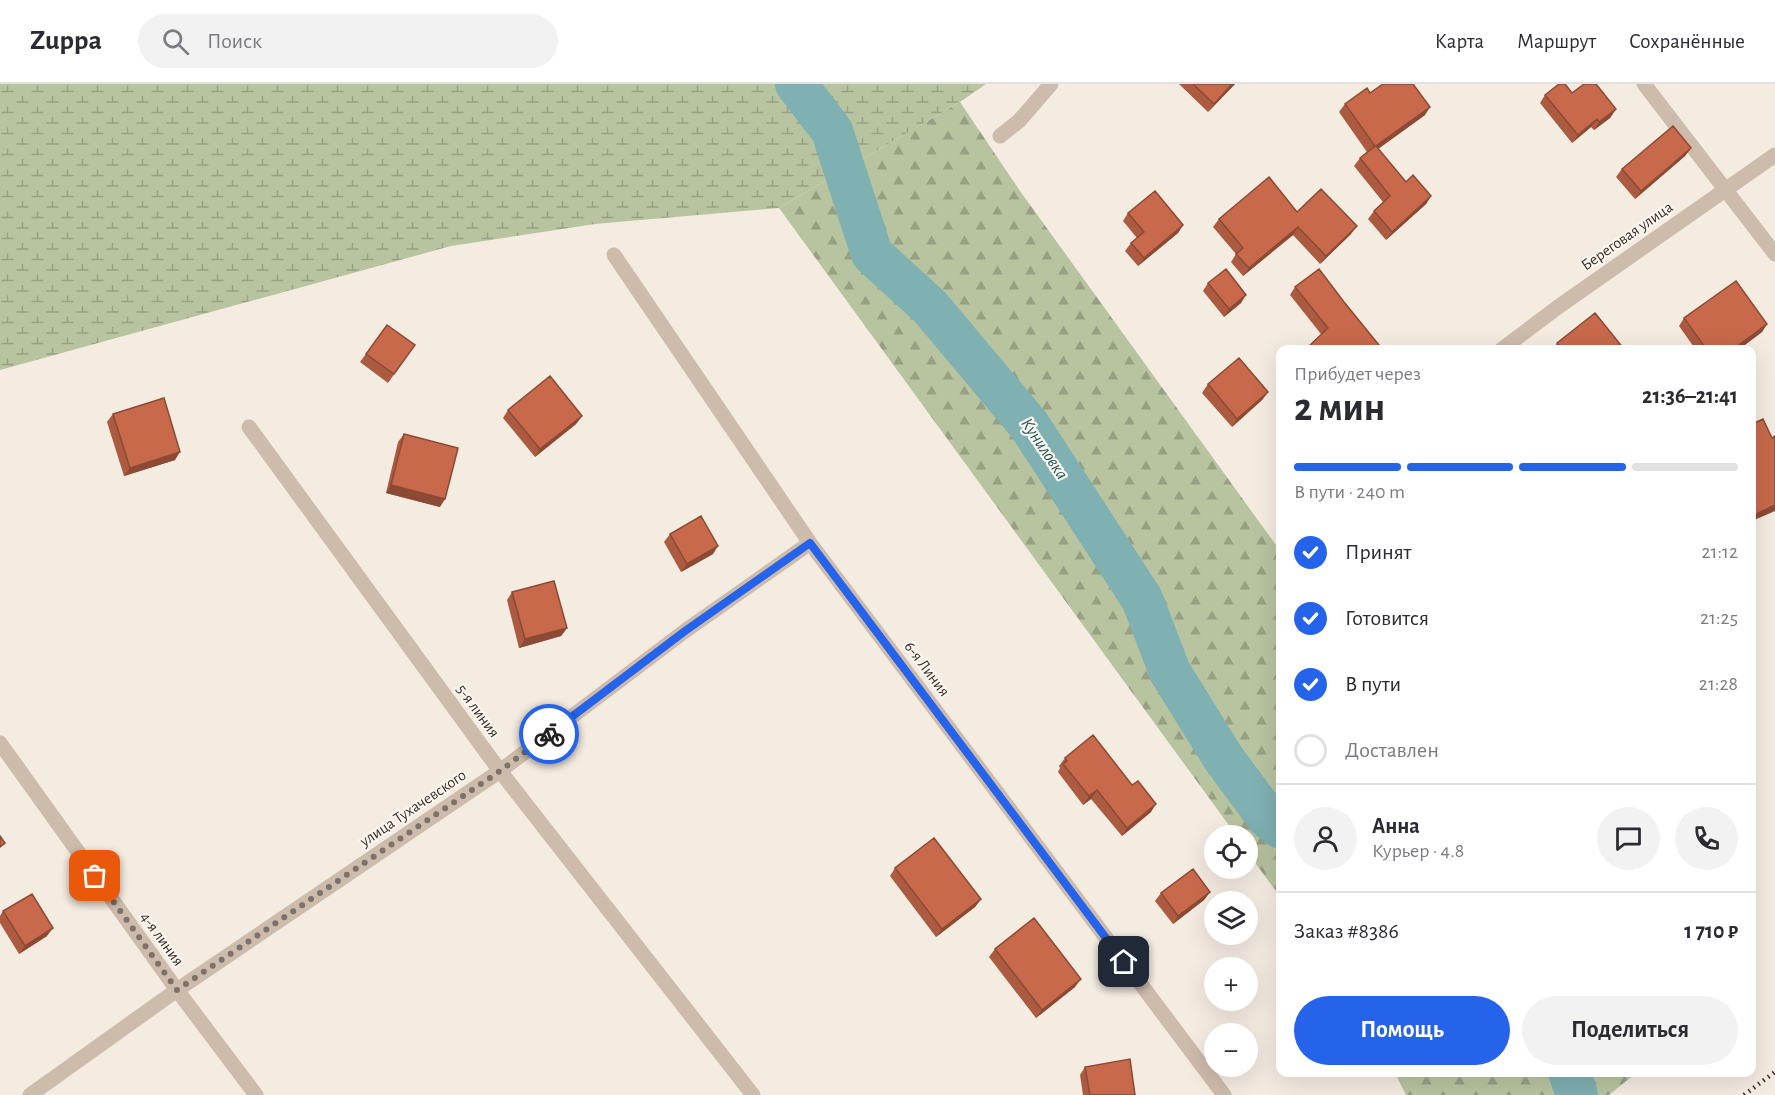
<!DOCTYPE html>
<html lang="ru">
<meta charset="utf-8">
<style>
body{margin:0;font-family:"Alegreya Sans",sans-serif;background:#f2f2f3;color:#2b2b33;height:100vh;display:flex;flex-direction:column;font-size:22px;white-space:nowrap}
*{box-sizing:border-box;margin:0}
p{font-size:20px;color:#7c7c81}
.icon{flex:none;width:33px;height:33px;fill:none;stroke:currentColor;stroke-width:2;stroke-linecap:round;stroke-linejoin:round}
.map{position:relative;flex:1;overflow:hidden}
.drawer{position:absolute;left:1276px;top:261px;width:480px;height:732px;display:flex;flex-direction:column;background:#fff;border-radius:12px;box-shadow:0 6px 24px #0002}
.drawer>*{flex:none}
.tools{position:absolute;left:1204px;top:741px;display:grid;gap:12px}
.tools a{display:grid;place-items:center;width:54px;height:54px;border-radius:50%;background:#fff;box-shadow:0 6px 24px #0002;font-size:30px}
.pin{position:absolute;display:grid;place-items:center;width:51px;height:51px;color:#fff;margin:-26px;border-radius:12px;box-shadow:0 3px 9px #0006}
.courier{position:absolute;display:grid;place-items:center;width:60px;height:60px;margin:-30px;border:4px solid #2563eb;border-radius:50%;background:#fff;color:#222;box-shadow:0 2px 8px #0007}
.overview em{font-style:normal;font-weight:600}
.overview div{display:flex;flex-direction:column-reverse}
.overview{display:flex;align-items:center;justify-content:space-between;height:102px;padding:0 18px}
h1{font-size:39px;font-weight:600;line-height:45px}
.bar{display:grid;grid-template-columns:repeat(4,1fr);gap:9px 6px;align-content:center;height:72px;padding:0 18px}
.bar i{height:8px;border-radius:4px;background:#e1e1e2}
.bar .selected{background:#2563eb}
.bar p{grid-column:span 4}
.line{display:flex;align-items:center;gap:15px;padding:0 18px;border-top:2px solid #e1e1e2}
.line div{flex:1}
.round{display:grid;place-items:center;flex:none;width:63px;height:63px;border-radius:32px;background:#f2f2f3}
ol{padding:0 18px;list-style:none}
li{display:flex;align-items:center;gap:18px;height:66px}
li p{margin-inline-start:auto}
li .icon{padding:6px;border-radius:50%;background:#2563eb;color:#fff;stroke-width:4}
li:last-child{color:#7c7c81}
li i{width:33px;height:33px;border:3px solid #e1e1e2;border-radius:50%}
.primary-button{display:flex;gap:12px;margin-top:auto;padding:12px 18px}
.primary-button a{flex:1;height:69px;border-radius:36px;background:#2563eb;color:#fff;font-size:24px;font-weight:600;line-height:69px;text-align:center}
.primary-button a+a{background:#f2f2f3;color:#2b2b33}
header{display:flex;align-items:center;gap:36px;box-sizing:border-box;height:84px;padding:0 30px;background:#fff;border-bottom:2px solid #e1e1e2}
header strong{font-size:28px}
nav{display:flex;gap:33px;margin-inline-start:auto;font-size:21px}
.search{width:420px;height:54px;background:#f2f2f3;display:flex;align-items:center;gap:15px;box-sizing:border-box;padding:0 21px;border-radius:33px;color:#7c7c81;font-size:22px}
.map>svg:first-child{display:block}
.forest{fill:url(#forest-firs)}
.wetland{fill:url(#wetland-marsh)}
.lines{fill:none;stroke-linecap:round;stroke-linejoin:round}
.river{stroke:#7fb0b2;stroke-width:42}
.minor{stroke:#cdbbac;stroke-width:15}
.rail{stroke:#3b302b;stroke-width:4.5;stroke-dasharray:1.5 4.5;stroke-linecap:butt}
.wall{fill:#ac5a40}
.shaded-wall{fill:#8c4a34}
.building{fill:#c8694b;stroke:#8c4a34;stroke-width:1.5}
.done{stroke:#7c716b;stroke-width:6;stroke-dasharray:0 10.8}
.route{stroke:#2563eb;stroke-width:8}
.labels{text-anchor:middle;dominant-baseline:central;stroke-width:4.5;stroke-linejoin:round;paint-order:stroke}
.street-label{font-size:16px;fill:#3b302b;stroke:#fbf5ee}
.water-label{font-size:18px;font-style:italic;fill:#1f5a5e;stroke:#fbf5ee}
</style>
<header>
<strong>Zuppa</strong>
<div class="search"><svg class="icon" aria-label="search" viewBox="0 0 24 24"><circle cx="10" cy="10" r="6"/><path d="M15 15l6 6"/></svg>Поиск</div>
<nav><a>Карта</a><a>Маршрут</a><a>Сохранённые</a></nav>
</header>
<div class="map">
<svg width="1775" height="1011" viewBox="0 0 1775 1011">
<defs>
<pattern id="forest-firs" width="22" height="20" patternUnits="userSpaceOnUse" patternTransform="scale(1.5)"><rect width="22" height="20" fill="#b8c4a0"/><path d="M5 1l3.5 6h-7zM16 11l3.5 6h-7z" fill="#97a083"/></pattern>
<pattern id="wetland-marsh" width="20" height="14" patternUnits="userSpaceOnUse" patternTransform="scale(1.5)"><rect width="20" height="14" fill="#b8c4a0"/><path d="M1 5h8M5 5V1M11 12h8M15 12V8" fill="none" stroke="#97a083"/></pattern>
</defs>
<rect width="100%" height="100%" fill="#f4ebe1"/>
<path class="forest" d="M 960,18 L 1020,107 L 1281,468 L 1281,814 L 1248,769 L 1248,752 L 1236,751 L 779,124 Z
M 1395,989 L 1636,989 L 1609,1011 L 1406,1011 Z"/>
<path class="wetland" d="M 0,0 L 986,0 L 960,18 L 779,124 L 595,140 L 451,162 L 0,286 Z"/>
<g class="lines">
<path class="river" d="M 796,0 L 832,47 L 872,170 L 930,223 L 1029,341 L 1142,515 L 1170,588 L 1224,675 L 1267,733 L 1281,744
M 1569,988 L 1577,1011"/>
<path class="minor" d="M 1644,0 L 1775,170
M 1000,52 L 1019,37 L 1051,0
M 614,171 L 810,459 L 1224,1011
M 1501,266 L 1558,223 L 1775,71
M 249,343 L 500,687 L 753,1011
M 0,659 L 177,906 L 256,1011
M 30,1011 L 177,906 L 500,687 L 685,547 L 810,459"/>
<path class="rail" d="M 1744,1011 L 1775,988"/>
</g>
<path class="wall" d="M 1179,0 L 1235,0 L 1208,28 Z
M 1370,9 L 1425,31 L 1378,65 L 1406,98 L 1431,112 L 1426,120 L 1386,156 L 1368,135 L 1374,127 L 1383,118 L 1354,82 L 1360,74 L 1367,68 L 1339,28 L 1345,20 Z
M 1572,9 L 1616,25 L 1610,34 L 1594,46 L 1591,43 L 1572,59 L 1540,19 L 1545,11 Z
M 1691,64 L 1685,72 L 1635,115 L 1616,93 L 1622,85 Z
M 1297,128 L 1351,150 L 1320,180 L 1293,151 L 1243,192 L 1231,178 L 1236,170 L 1213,143 L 1219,135 Z
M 1128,129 L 1183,141 L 1178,149 L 1138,182 L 1125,167 L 1131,159 L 1137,154 L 1123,137 Z
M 1208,199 L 1241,219 L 1224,233 L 1203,207 Z
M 1295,203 L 1344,218 L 1383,266 L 1321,250 L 1290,211 Z
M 1684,234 L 1767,240 L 1762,248 L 1738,266 L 1696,266 L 1679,242 Z
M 387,241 L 415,261 L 388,299 L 360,278 Z
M 1557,259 L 1624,266 L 1553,266 Z
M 1208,300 L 1268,308 L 1262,316 L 1232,343 L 1202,309 Z
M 508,326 L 582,332 L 576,340 L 535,373 L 503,334 Z
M 113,330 L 175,376 L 124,392 L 107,338 Z
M 404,350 L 440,423 L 386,409 L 398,358 Z
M 670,450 L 713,470 L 681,488 L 664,458 Z
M 512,508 L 567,544 L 561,552 L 519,564 L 507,516 Z
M 1065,674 L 1151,728 L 1122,752 L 1091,715 L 1083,721 L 1058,688 L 1060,684 L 1059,682 Z
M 895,784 L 981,815 L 975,823 L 936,853 L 890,792 Z
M 1210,808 L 1204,816 L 1173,840 L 1155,817 L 1161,809 Z
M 3,827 L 47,852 L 19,870 L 0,839 L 0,832 Z
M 995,865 L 1075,903 L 1036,934 L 989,873 Z
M 1085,983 L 1135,1011 L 1083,1011 L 1080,991 Z"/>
<path class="shaded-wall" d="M 1232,0 L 1235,0 L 1208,28 L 1214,20 Z
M 1430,23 L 1425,31 L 1371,70 L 1376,62 Z
M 1616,25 L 1610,34 L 1594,46 L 1599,38 Z
M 1597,35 L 1591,43 L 1572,59 L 1578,51 Z
M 1691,64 L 1685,72 L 1635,115 L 1641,107 Z
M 1431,112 L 1426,120 L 1386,156 L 1392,148 Z
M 1183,141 L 1178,149 L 1138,182 L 1144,174 Z
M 1357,142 L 1351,150 L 1320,180 L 1326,172 Z
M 1298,143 L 1293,151 L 1243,192 L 1249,184 Z
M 1246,211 L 1241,219 L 1224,233 L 1229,225 Z
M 1767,240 L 1762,248 L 1738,266 L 1732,266 Z
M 1268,308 L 1262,316 L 1232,343 L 1237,335 Z
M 582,332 L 576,340 L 535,373 L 540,365 Z
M 180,368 L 175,376 L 124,392 L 130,384 Z
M 391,401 L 445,415 L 440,423 L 386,409 Z
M 1775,421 L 1775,427 L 1752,437 L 1752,432 Z
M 718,462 L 713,470 L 681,488 L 687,480 Z
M 567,544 L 561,552 L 519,564 L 525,555 Z
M 1097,706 L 1091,715 L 1083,721 L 1089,712 Z
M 1156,720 L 1151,728 L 1122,752 L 1127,744 Z
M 1210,808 L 1204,816 L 1173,840 L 1178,832 Z
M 981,815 L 975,823 L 936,853 L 942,845 Z
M 53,844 L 47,852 L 19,870 L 25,862 Z
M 1081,895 L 1075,903 L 1036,934 L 1042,926 Z"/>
<path class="building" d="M 1193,0 L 1232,0 L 1214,20 Z
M 1383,0 L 1413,0 L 1430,23 L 1376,62 L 1406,98 L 1413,91 L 1431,112 L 1392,148 L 1374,127 L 1390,112 L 1360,74 L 1375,62 L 1345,20 L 1367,4 L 1370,9 Z
M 1559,0 L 1565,0 L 1572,9 L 1584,0 L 1596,0 L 1616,25 L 1599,38 L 1597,35 L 1578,51 L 1545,11 Z
M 1673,42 L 1691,64 L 1641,107 L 1622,85 Z
M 1269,93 L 1297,128 L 1321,105 L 1357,142 L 1326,172 L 1298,143 L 1249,184 L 1236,170 L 1243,164 L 1219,135 Z
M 1155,107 L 1183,141 L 1144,174 L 1131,159 L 1144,148 L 1128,129 Z
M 1226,185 L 1246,211 L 1229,225 L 1208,199 Z
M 1319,185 L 1344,218 L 1383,266 L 1305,266 L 1328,244 L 1295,203 Z
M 1736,197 L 1767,240 L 1732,266 L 1707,266 L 1684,234 Z
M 1595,229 L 1624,265 L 1563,266 L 1557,259 Z
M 387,241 L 415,261 L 394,290 L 366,270 Z
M 1239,274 L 1268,308 L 1237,335 L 1208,300 Z
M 550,292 L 582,332 L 540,365 L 508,326 Z
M 164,314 L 180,368 L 130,384 L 113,330 Z
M 1763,335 L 1772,354 L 1775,352 L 1775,421 L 1752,432 L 1752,340 Z
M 404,350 L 458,364 L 445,415 L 391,401 Z
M 701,432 L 718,462 L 687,480 L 670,450 Z
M 554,497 L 567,544 L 525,555 L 512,508 Z
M 1093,651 L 1132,701 L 1138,697 L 1156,720 L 1127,744 L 1097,706 L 1089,712 L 1063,680 L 1067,677 L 1065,674 Z
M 0,752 L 5,759 L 0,763 Z
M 934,754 L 981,815 L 942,845 L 895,784 Z
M 1193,785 L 1210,808 L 1178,832 L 1161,809 Z
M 32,810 L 53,844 L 25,862 L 3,827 Z
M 1034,834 L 1081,895 L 1042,926 L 995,865 Z
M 1130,975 L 1135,1011 L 1090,1011 L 1085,983 Z"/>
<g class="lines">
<path class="done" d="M 95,792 L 177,906 L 500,687 L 549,650"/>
<path class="route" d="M 549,650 L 685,547 L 810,459 L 1124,878"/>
</g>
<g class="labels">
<g class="street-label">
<text transform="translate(1627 152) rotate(-35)">Береговая улица</text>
<text transform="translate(927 585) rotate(53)">6-я Линия</text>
<text transform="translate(478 627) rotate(54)">5-я линия</text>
<text transform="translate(413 724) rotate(-34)">улица Тухачевского</text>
<text transform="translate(162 855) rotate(54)">4-я линия</text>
</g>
<g class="water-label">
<text transform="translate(1044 365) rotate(56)">Куниловка</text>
</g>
</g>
</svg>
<div class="tools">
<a><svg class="icon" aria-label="locate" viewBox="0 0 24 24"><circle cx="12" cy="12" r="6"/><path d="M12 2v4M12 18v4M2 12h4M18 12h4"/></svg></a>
<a><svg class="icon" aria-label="layers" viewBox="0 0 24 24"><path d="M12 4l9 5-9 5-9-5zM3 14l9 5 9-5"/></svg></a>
<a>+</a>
<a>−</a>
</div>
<div class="pin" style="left:95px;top:792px;background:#ea580c"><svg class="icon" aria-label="bag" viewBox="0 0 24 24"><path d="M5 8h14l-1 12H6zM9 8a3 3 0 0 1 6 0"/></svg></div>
<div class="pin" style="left:1124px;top:878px;background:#1f2937"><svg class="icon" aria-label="home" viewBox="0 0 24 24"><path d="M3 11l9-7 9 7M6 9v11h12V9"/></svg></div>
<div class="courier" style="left:549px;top:650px"><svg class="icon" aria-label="bike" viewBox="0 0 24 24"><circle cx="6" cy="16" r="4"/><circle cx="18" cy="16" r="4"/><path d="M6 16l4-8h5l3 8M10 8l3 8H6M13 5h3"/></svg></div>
<section class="drawer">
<div class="overview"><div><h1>2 мин</h1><p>Прибудет через</p></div><em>21:36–21:41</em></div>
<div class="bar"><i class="selected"></i><i class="selected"></i><i class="selected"></i><i></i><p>В пути · 240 m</p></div>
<ol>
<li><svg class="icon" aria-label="check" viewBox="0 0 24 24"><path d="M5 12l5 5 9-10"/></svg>Принят<p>21:12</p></li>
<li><svg class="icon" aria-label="check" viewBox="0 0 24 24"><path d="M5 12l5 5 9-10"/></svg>Готовится<p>21:25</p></li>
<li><svg class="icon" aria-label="check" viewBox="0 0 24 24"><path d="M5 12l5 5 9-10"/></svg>В пути<p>21:28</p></li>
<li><i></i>Доставлен</li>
</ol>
<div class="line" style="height:108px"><a class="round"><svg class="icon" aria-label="person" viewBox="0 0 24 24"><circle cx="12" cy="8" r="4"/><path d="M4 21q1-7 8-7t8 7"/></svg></a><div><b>Анна</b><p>Курьер · 4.8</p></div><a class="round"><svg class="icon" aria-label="chat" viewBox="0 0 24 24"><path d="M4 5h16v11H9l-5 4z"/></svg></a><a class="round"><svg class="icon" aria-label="phone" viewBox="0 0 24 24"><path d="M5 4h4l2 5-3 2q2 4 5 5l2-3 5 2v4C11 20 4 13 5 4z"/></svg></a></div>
<div class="line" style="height:78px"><div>Заказ #8386</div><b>1 710 ₽</b></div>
<div class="primary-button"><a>Помощь</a><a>Поделиться</a></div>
</section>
</div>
